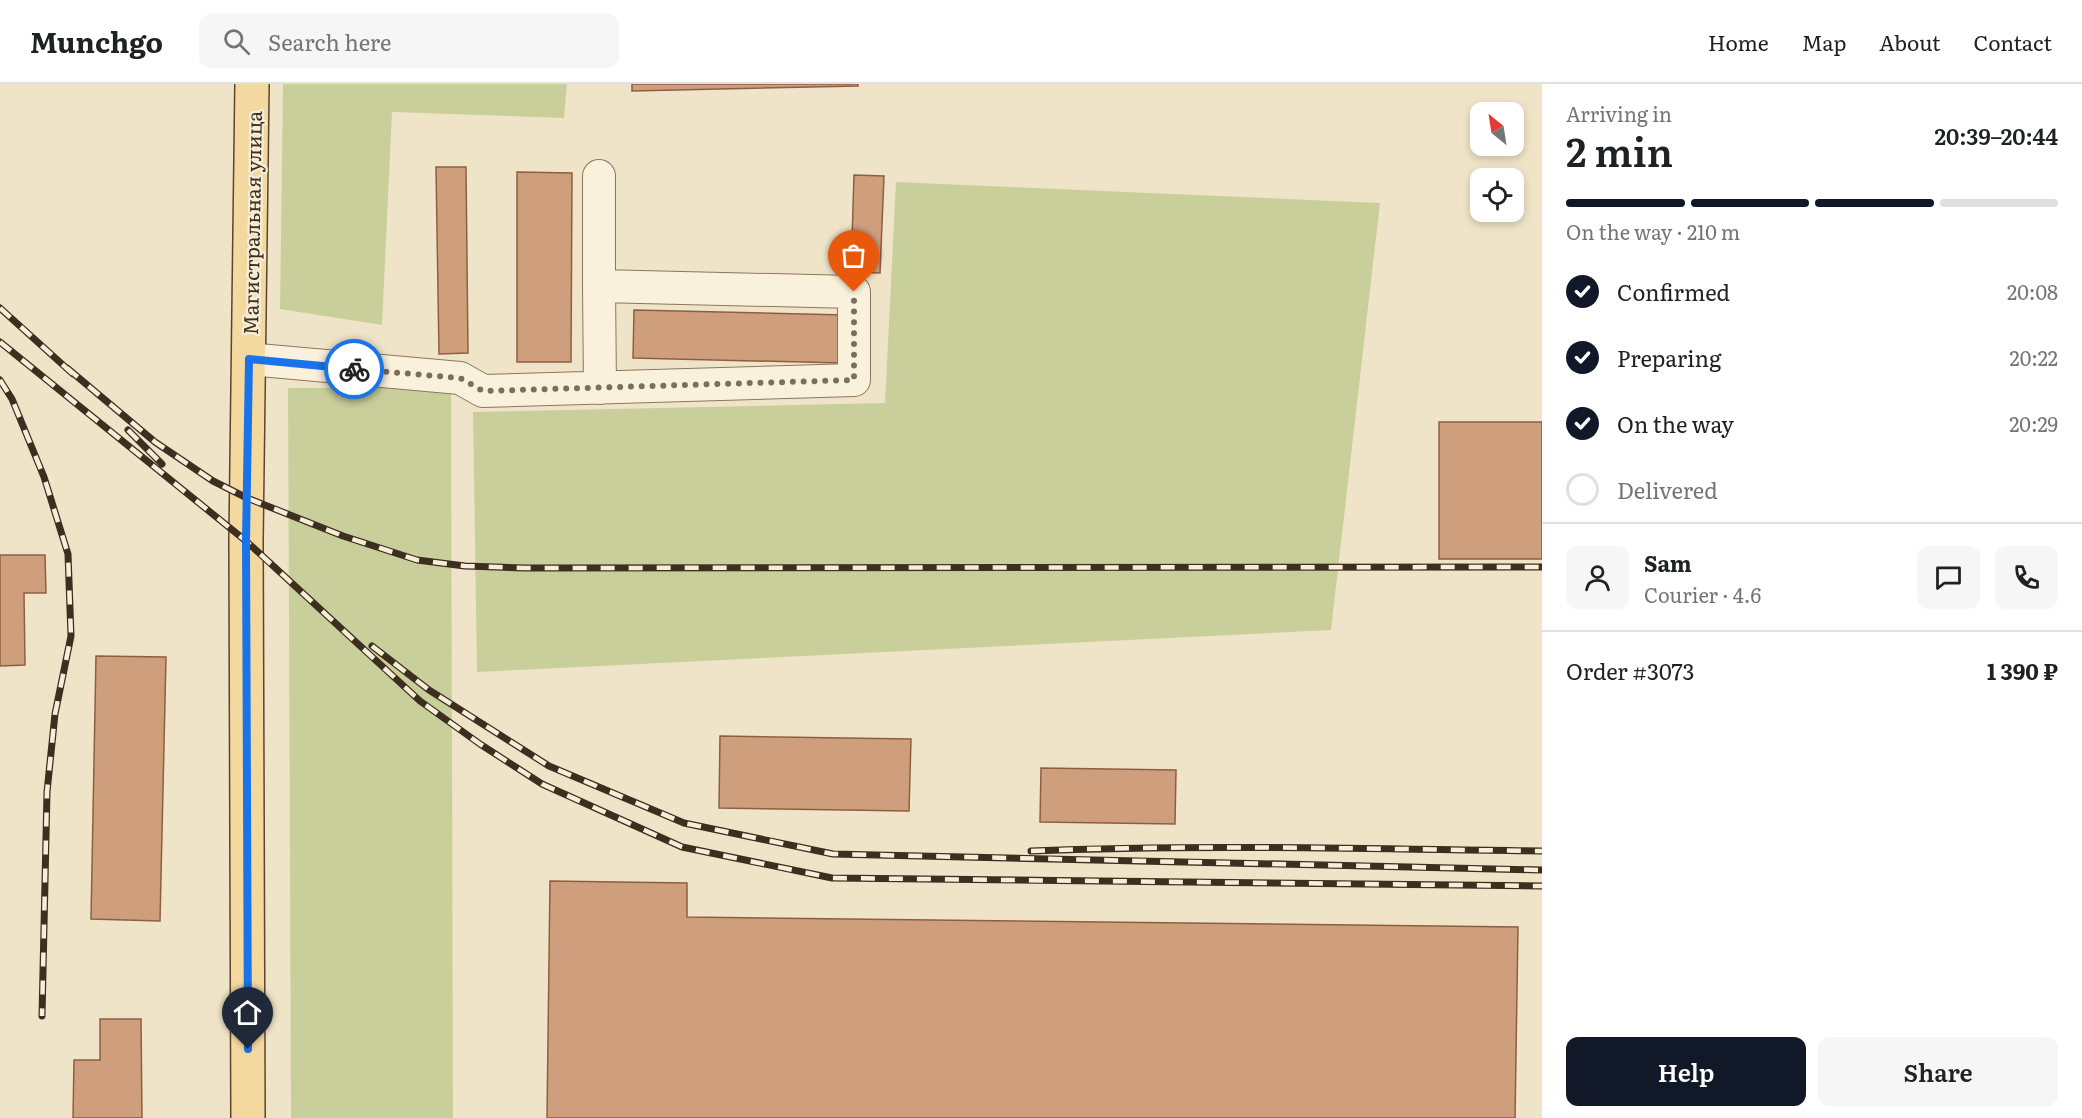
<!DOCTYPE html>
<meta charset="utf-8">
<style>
body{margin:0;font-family:Literata,serif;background:#f6f6f6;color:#202124;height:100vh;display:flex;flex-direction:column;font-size:22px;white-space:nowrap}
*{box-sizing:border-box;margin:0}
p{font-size:20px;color:#757577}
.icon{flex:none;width:33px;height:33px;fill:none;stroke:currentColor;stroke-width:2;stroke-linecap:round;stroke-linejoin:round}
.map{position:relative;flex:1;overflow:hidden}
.sheet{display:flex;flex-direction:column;background:#fff;width:540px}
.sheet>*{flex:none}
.needle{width:39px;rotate:330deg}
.buttons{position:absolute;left:1470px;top:18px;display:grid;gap:12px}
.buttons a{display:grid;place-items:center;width:54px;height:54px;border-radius:12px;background:#fff;box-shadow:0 3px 9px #0003;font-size:30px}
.pin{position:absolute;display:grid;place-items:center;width:51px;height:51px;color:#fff;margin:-62px -26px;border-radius:50% 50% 50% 0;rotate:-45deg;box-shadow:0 0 6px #0007}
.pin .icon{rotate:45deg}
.courier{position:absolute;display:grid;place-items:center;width:60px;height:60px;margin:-30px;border:4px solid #1a73e8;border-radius:50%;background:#fff;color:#222;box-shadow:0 2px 8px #0007}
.summary em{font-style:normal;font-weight:600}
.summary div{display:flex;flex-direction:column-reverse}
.summary{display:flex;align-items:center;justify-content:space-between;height:102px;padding:0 24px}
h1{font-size:39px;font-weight:600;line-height:45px}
.bar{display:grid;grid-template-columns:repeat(4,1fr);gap:9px 6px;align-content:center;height:72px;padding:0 24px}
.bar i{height:8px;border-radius:4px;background:#e0e0e0}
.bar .on{background:#111827}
.bar p{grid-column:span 4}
.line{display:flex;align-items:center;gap:15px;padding:0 24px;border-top:2px solid #e0e0e0}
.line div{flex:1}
.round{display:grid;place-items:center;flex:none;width:63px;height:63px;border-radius:12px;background:#f6f6f6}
ol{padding:0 24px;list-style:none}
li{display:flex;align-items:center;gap:18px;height:66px}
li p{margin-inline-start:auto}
li .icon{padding:6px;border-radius:50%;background:#111827;color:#fff;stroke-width:4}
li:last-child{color:#757577}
li i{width:33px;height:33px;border:3px solid #e0e0e0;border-radius:50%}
.cta{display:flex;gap:12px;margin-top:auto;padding:12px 24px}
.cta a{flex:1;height:69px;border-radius:12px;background:#111827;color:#fff;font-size:24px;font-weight:600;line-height:69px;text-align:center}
.cta a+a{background:#f6f6f6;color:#202124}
header{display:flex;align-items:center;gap:36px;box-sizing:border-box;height:84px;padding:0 30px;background:#fff;border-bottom:2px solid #e0e0e0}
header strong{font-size:28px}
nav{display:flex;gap:33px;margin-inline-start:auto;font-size:21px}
.search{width:420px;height:54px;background:#f6f6f6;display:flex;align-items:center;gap:15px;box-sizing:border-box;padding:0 21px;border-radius:12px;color:#757577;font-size:22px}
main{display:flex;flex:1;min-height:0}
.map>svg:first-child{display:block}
.green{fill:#c9cf9b}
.building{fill:#cf9f7d;stroke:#8d5f41;stroke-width:1.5}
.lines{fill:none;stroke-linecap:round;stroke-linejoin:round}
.minor-casing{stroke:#8d765c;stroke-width:34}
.major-casing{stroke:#5b4430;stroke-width:36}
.minor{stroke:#faf1dc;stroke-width:32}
.major{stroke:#f3d9a0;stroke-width:33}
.rail-casing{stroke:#3d2e20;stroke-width:7}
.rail{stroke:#f7eed8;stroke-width:4.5;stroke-dasharray:14;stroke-linecap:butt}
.done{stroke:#7c6e5b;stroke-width:6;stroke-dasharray:0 10.8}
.route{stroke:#1a73e8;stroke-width:8}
.labels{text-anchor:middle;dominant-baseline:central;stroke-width:4.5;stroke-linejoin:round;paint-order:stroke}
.street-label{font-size:20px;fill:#3d2e20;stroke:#f7eed8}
</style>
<header>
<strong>Munchgo</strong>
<div class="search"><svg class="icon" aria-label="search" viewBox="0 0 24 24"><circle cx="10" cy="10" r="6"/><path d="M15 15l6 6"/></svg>Search here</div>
<nav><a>Home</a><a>Map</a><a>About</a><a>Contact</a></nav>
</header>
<main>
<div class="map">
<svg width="1542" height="1034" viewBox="0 0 1542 1034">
<rect width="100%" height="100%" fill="#f0e4c8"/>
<path class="green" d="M 283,0 L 567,0 L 564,34 L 392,28 L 382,241 L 280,225 Z
M 896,98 L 1380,119 L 1331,546 L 477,588 L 473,328 L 885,319 Z
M 451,303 L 453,1034 L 291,1034 L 288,304 Z"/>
<path class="building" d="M 632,0 L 858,0 L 858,2 L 632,7 Z
M 436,83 L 466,83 L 468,269 L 439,270 Z
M 517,88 L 572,89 L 571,278 L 517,278 Z
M 854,91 L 884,92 L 880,189 L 851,188 Z
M 634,226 L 844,231 L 842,279 L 633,274 Z
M 1439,338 L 1542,338 L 1542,475 L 1439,475 Z
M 0,471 L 45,471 L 46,509 L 24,509 L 25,581 L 0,582 Z
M 96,572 L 166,573 L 160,837 L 91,835 Z
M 720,652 L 911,655 L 909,727 L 719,724 Z
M 1041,684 L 1176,686 L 1175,740 L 1040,738 Z
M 550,797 L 687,799 L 687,833 L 1518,843 L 1515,1034 L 547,1034 Z
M 100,935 L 141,935 L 142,1034 L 73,1034 L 74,976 L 100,976 Z"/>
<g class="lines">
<defs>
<path id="minor" d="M 599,202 L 600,304
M 249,275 L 460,294 L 483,307 L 854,296 L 854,208 L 599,202 L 599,92"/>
<path id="major" d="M 248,1034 L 246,457 L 252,0"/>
</defs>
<use href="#minor" class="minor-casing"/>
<use href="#major" class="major-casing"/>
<use href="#minor" class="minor"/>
<use href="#major" class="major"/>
<defs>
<path id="rail" d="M 0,224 L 73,290
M 0,258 L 246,457 L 420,617 L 480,660 L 542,700 L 682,763 L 832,794 L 1542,802
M 67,284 L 155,358 L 213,397 L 247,414 L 343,452 L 417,476 L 465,482 L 525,484 L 1542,483
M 0,296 L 12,315 L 44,393 L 68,470 L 71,552 L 55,630 L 47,708 L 42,932
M 128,346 L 162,380
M 372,562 L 429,606 L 549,682 L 684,739 L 833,770 L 1542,786
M 1031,767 C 1201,760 1371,765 1542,767"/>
</defs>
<use href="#rail" class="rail-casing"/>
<use href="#rail" class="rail"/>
</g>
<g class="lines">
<path class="done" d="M 354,285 L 460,294 L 483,307 L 854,296 L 854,208"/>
<path class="route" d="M 248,965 L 246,457 L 249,275 L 354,285"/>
</g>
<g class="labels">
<g class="street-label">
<text transform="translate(251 139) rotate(-89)">Магистральная улица</text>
</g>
</g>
</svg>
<div class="buttons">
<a><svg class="needle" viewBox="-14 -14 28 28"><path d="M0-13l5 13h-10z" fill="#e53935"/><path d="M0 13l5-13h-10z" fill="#757577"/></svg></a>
<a><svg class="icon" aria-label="locate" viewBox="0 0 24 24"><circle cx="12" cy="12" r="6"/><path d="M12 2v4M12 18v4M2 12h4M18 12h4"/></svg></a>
</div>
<div class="pin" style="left:854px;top:208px;background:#ea580c"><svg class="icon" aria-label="bag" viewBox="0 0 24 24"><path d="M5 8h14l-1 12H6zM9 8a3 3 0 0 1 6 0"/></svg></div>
<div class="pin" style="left:248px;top:965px;background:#1f2937"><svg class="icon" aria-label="home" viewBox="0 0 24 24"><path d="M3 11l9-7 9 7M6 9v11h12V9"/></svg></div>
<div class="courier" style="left:354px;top:285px"><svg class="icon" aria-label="bike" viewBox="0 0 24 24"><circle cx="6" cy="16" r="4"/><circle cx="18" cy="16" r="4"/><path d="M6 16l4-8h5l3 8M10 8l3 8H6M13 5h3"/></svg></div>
</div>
<section class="sheet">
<div class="summary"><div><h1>2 min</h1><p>Arriving in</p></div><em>20:39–20:44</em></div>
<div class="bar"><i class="on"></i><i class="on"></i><i class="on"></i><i></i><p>On the way · 210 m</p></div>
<ol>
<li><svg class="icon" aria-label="check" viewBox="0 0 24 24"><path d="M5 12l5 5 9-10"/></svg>Confirmed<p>20:08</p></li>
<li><svg class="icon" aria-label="check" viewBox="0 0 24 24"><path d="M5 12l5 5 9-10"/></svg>Preparing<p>20:22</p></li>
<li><svg class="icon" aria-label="check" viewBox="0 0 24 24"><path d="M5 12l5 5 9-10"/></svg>On the way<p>20:29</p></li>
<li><i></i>Delivered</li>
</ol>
<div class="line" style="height:108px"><a class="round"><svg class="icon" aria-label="person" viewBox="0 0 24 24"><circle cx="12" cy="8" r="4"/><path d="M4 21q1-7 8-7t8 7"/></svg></a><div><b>Sam</b><p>Courier · 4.6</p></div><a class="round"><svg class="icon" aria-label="chat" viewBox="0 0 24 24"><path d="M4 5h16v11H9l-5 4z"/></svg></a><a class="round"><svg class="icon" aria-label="phone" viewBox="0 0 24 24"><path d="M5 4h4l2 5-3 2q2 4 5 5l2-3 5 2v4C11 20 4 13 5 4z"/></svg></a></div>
<div class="line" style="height:78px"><div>Order #3073</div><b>1 390 ₽</b></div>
<div class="cta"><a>Help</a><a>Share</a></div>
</section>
</main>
